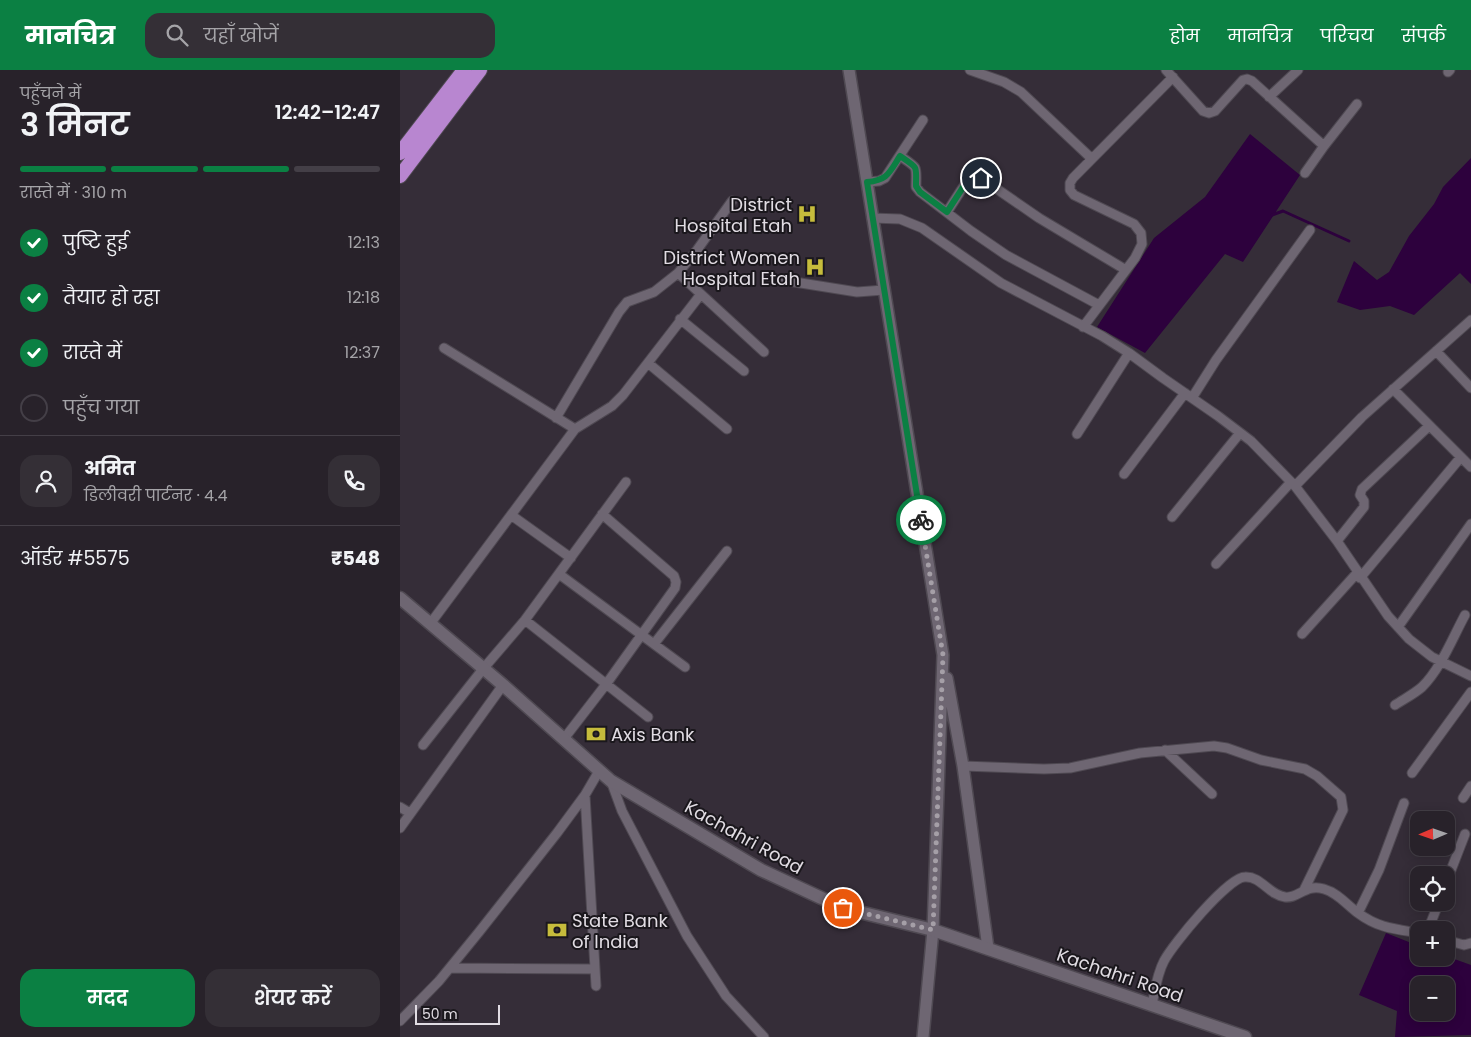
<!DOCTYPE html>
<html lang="hi">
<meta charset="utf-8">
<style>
body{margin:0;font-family:Poppins,"Noto Sans Devanagari",sans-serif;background:#342f36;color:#f1f3f6;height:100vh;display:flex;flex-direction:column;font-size:19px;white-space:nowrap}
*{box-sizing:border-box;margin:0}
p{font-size:16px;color:#a5a4a8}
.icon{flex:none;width:28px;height:28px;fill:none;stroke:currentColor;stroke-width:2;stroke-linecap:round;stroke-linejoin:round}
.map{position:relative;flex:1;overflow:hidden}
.side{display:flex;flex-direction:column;background:#28222a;width:400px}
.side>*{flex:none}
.needle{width:32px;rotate:268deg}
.tools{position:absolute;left:1010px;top:741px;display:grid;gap:10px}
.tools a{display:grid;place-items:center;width:45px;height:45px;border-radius:10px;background:#28222a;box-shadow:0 2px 12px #0003,0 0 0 1px #443f47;font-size:25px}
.scale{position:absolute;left:15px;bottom:12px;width:85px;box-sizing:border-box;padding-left:5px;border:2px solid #e1dce3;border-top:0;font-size:14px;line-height:18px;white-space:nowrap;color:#e1dce3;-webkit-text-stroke:4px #1a171c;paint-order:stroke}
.pin{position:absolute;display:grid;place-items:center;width:42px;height:42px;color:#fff;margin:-21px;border:2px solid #fff;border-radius:50%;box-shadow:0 1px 5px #0007}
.courier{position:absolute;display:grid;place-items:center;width:50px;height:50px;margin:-25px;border:4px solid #0b8043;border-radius:50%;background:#fff;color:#222;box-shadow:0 1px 6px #0007}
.overview em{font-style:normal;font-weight:600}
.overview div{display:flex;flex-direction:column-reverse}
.overview{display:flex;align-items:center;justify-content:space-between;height:85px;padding:0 20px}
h1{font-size:32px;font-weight:600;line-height:38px}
.bar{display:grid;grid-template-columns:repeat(4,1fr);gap:8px 5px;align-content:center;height:60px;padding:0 20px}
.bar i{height:6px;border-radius:4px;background:#443f47}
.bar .active{background:#0b8043}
.bar p{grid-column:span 4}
.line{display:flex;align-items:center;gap:12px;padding:0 20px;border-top:1px solid #443f47}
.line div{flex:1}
.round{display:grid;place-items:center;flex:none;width:52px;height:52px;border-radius:15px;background:#342f36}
ol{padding:0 20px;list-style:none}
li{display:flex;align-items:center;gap:15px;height:55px}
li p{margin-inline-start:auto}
li .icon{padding:5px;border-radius:50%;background:#0b8043;color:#fff;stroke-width:4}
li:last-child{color:#a5a4a8}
li i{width:28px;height:28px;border:2px solid #443f47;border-radius:50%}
.primary-button{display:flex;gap:10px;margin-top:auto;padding:10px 20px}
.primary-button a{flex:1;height:58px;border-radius:15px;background:#0b8043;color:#fff;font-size:20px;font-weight:600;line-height:58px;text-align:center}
.primary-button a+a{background:#342f36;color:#f1f3f6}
header{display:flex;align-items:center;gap:30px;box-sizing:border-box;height:70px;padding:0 25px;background:#0b8043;color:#fff}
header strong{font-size:24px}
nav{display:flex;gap:28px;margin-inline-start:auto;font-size:18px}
.search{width:350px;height:45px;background:#342f36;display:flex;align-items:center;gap:12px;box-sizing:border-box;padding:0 18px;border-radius:15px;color:#a5a4a8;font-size:19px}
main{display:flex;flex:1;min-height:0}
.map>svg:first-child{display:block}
.water{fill:#2d013d;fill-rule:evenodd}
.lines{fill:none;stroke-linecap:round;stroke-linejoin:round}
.stream{stroke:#2d013d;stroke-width:3}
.minor-casing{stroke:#4f4952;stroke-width:11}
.tertiary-casing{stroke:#4f4952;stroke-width:14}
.secondary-casing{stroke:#4f4952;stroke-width:15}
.trunk-casing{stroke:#4f4952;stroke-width:16}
.minor{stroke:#6e6672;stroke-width:9}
.tertiary{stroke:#6e6672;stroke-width:11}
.secondary{stroke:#6e6672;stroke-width:12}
.trunk{stroke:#b886d0;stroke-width:14}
.done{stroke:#a59fa7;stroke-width:5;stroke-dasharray:0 9}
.route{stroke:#0b8043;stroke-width:6}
.labels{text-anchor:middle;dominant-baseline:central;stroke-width:4;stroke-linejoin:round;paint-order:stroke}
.poi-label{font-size:18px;fill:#e1dce3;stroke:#1a171c;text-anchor:end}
.street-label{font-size:18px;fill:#e1dce3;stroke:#1a171c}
</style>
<header>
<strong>मानचित्र</strong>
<div class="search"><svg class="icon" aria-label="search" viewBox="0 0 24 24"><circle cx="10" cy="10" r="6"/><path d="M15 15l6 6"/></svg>यहाँ खोजें</div>
<nav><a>होम</a><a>मानचित्र</a><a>परिचय</a><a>संपर्क</a></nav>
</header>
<main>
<section class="side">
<div class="overview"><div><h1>3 मिनट</h1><p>पहुँचने में</p></div><em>12:42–12:47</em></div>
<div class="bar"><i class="active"></i><i class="active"></i><i class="active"></i><i></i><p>रास्ते में · 310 m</p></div>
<ol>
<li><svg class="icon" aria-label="check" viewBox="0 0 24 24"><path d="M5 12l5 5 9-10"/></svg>पुष्टि हुई<p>12:13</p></li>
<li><svg class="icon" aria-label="check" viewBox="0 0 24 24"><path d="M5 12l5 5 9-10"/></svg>तैयार हो रहा<p>12:18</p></li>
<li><svg class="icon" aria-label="check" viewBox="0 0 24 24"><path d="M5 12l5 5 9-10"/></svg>रास्ते में<p>12:37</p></li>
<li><i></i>पहुँच गया</li>
</ol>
<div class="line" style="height:90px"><a class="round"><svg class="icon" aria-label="person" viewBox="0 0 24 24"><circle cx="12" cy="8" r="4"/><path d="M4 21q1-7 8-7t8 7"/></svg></a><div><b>अमित</b><p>डिलीवरी पार्टनर · 4.4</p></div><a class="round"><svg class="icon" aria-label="phone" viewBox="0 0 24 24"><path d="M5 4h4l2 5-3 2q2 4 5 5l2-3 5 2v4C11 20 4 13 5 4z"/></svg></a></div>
<div class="line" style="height:65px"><div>ऑर्डर #5575</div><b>₹548</b></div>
<div class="primary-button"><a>मदद</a><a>शेयर करें</a></div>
</section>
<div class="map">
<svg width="1071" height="967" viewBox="0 0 1071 967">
<rect width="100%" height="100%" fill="#352d38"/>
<path class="water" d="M 850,64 L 900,105 L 843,192 L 825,184 L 745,283 L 697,257 L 754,168 L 805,127 Z
M 1071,88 L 1071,214 L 1060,203 L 1014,245 L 990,236 L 960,240 L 937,232 L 954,191 L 977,210 L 989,202 L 1009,166 L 1034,134 L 1043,117 Z
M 986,863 L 1019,876 L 1019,888 L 1046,888 L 1046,886 L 1071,895 L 1071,965 L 995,967 L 997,941 L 959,925 ZM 1019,915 L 1046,915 L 1046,942 L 1019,942 Z"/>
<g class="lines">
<path class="stream" d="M 872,145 L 883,141 L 949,171"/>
<defs>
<path id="minor" d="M 570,0 L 604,12 L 621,22 L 691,88
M 766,0 L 803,41 L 809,43 L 815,41 L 843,10 L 847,9 L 852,11 L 924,76
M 1048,2 L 1050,0
M 869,27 L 898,0
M 500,86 C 519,99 516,95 516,117 L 520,122 L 571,161 L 606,185 L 699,235
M 905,103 L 924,76 L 957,34
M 467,112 L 479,111 L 485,108 L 523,50
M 547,142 L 569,108 L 575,105 L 581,108 L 639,148 L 726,200
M 472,148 L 500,149 L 522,158 L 601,213 L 702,266 L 729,283 L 763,308 L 818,346 L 851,371 L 895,416 L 937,471 L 988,546 L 1009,569 L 1032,587 L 1071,606
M 278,203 L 364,282
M 382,210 L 457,222 L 484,220
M 280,249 L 344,301
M 683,257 L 735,188 L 742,174 L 741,163 L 734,154 L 674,125 L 670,120 L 670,113 L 673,108 L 773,7
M 44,278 L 175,359
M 1036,281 L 1071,318
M 248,293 L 327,359
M 993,319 L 1071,397
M 792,328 L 816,290 L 910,160
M 156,348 L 219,242 L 227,232 L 254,222 L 278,203 L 297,180 L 332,131
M 677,364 L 729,283
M 724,404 L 785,323
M 895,416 L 962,347 L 1071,250
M 111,445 L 171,488
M 772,447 L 840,363
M 937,471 L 964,437 L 964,431 L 960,425 L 962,419 L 1029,356
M 816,494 L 891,412
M 159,504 L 285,597
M 960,508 L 1061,387
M 125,550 L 248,647
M 30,554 L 175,359 L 212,336 L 223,325 L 301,224
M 998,557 L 1071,454
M 902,564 L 957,503
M 254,574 L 327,481
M 995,635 C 1004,629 1014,624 1022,617 C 1041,598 1052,569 1065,545
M 163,670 L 207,613 L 275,518 L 276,512 L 274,506 L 202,444
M 23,675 L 83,599 L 125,550 L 226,412
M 765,680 L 812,724
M 563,696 L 644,699 L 670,698 L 740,683 L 814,676 L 827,678 L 861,690 L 905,699 L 917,706 L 941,727 L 943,740 L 904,820
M 1012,703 L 1071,622
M 211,711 L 222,741 L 287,866 L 326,926 L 364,967
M 185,725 L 196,916
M 1063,728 L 1071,716
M 0,737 L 10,743
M 0,758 L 103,615
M 1046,813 L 1065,764
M 958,843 L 979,800 L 1004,733
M 1028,860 L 1039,832
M 1046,870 L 1064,875 L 1071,873
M 50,898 L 195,899
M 752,935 C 755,920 757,904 764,891 C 773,874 828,807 845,807 C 861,806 869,825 885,827 C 898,829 906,813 924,819 C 938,823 947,835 958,843 C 978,858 995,859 1019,863
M 0,951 L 39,911 L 79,862 L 157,763 L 185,725 L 199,701"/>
<path id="tertiary" d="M 449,0 L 543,585 L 533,860 L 523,967
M 547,608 L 563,696 L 588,878"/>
<path id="secondary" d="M 0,528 L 103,615 L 211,711 L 361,800 L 443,838 L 533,860 L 845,967"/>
<path id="trunk" d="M 0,83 L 64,0
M 0,106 L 80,0"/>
</defs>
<use href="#minor" class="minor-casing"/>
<use href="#tertiary" class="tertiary-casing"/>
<use href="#secondary" class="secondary-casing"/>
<use href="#trunk" class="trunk-casing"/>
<use href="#minor" class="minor"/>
<use href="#tertiary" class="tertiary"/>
<use href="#secondary" class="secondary"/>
<use href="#trunk" class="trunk"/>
</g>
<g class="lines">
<path class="done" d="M 443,838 L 533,860 L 543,585 L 521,450"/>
<path class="route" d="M 521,450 L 467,112 C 488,110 489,103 500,86 C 519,99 516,95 516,116 L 520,122 L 547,142 L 569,108 L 575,105 L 581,108"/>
</g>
<defs>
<symbol id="hospital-bare" viewBox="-9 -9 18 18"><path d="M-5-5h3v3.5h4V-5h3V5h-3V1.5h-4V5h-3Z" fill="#c6bc3c" stroke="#1a171c" stroke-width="2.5" paint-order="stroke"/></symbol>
<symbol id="bank-bare" viewBox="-9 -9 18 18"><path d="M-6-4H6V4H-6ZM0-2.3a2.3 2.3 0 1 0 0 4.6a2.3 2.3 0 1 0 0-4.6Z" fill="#c6bc3c" stroke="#1a171c" stroke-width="2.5" paint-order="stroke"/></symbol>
</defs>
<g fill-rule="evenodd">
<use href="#hospital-bare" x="393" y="130" width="28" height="28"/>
<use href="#hospital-bare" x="401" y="183" width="28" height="28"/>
<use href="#bank-bare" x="182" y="650" width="28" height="28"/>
<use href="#bank-bare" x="143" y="846" width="28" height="28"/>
</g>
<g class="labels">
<g class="poi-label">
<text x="392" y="134">District<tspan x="392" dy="21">Hospital Etah</tspan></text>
<text x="400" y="187">District Women<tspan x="400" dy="21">Hospital Etah</tspan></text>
<text x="211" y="664" text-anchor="start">Axis Bank</text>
<text x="172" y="850" text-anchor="start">State Bank<tspan x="172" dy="21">of India</tspan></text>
</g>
<g class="street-label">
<text transform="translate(344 767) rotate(29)">Kachahri Road</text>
<text transform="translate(720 905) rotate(19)">Kachahri Road</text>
</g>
</g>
</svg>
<div class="tools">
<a><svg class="needle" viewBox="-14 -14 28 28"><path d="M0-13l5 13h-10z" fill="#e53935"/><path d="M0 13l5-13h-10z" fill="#a5a4a8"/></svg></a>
<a><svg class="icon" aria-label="locate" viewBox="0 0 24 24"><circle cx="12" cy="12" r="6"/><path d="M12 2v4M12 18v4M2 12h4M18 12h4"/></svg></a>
<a>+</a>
<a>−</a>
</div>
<div class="scale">50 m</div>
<div class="pin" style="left:443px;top:838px;background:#ea580c"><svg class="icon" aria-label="bag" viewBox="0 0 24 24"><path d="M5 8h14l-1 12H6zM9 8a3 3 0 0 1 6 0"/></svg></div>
<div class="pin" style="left:581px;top:108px;background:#1f2937"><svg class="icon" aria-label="home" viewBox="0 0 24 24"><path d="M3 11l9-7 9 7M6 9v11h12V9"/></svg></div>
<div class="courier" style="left:521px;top:450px"><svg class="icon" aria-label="bike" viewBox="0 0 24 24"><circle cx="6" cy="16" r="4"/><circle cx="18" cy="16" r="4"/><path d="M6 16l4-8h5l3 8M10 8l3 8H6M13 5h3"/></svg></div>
</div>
</main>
